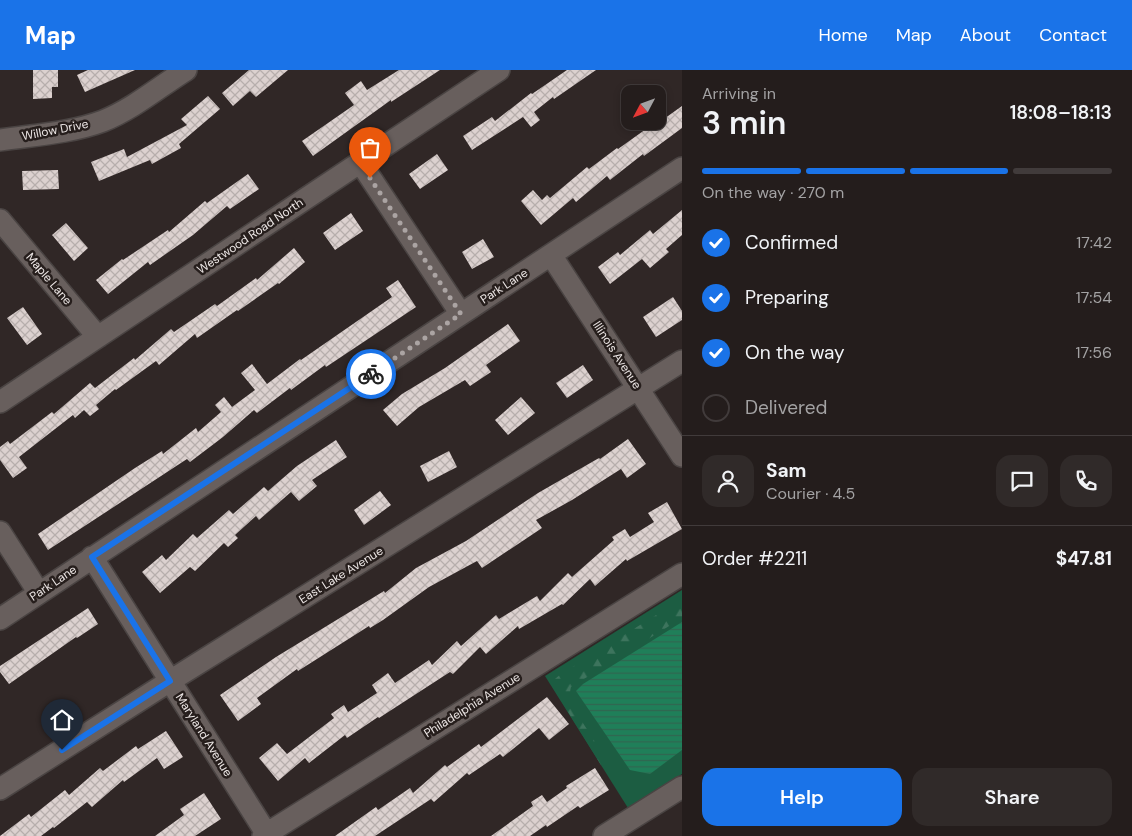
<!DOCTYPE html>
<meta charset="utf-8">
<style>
body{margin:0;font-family:"DM Sans",sans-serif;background:#302a29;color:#f1f3f6;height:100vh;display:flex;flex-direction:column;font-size:19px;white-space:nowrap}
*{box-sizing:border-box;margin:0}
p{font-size:16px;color:#a3a2a3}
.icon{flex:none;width:28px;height:28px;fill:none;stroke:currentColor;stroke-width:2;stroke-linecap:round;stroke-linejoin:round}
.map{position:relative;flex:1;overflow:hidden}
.panel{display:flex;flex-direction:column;background:#241d1c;width:450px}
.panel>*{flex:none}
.needle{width:32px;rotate:229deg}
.tools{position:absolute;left:621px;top:15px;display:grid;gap:10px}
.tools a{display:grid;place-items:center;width:45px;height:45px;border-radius:10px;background:#241d1c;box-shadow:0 2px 8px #0003,0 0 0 1px #413b3b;font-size:25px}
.pin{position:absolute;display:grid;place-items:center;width:42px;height:42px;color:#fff;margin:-51px -21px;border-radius:50% 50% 50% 0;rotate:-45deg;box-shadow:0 0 5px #0007}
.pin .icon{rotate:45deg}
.courier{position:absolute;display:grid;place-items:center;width:50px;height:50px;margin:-25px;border:4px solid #1a73e8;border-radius:50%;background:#fff;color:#222;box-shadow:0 1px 6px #0007}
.headline em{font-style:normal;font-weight:600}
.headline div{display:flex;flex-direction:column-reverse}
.headline{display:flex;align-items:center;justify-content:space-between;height:85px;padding:0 20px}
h1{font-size:32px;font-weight:600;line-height:38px}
.bar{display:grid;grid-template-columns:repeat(4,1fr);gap:8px 5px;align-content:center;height:60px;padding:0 20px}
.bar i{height:6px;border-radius:4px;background:#413b3b}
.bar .active{background:#1a73e8}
.bar p{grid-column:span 4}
.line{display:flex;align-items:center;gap:12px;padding:0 20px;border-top:1px solid #413b3b}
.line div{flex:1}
.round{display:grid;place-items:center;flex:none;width:52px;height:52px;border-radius:15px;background:#302a29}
ol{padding:0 20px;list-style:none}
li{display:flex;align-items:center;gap:15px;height:55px}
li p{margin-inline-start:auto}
li .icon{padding:5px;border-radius:50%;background:#1a73e8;color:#fff;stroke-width:4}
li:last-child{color:#a3a2a3}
li i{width:28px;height:28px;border:2px solid #413b3b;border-radius:50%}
.cta{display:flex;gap:10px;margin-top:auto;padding:10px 20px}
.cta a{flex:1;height:58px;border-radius:15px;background:#1a73e8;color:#fff;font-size:20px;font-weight:600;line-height:58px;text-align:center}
.cta a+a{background:#302a29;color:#f1f3f6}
header{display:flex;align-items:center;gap:30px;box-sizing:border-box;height:70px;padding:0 25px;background:#1a73e8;color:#fff}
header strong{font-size:24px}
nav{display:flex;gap:28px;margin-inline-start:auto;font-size:18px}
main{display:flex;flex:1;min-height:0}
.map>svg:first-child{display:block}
.green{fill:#1c5d42}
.forest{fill:url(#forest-firs)}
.water{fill:url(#water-rules)}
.building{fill:url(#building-cross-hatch)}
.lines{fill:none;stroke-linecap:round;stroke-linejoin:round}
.minor-casing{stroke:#4a4443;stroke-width:24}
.minor{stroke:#685f5d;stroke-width:21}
.done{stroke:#aba4a3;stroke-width:5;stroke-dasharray:0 9}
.route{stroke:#1a73e8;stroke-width:6}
.labels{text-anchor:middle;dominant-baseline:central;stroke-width:5;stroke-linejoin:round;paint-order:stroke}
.street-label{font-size:12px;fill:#ede7e6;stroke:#261e1c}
</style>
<header>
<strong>Map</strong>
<nav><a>Home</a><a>Map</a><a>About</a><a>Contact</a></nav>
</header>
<main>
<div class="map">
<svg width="682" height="766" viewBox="0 0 682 766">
<defs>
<pattern id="forest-firs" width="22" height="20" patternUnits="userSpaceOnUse" patternTransform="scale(1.25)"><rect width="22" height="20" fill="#1c5d42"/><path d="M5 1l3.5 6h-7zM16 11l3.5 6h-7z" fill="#3d745d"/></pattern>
<pattern id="water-rules" width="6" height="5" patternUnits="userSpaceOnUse" patternTransform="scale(1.25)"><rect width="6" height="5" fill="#1f7f59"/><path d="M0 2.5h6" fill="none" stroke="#316550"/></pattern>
<pattern id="building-cross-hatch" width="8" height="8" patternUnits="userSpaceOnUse" patternTransform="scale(1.25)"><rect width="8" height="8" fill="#dcd1cf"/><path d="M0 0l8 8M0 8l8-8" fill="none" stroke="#b7aeac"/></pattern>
</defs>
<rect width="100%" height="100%" fill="#302726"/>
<path class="green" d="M 682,520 L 682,704 L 628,738 L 545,606 Z"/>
<path class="forest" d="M 682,529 L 682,548 L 571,617 C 565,635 590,659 597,676 C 600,682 600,689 601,695 L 550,613 L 561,604 Z"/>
<path class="water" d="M 682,552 L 682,680 L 650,704 L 630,700 L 576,621 L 583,614 Z"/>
<path class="building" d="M 33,0 L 58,0 L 58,17 L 52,17 L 52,28 L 33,29 Z
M 88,0 L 135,0 L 85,22 L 77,5 Z
M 249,0 L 288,0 L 256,27 L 250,21 L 233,36 L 222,23 Z
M 399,0 L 440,0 L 391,32 L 391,30 L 313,86 L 302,71 L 354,35 L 345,23 L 361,11 L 367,20 Z
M 567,0 L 596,0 L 554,29 L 553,27 L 534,42 L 540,50 L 531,57 L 523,47 L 472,80 L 463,66 L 492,47 L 495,51 L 531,23 L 532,24 Z
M 208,26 L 220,39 L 179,74 L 181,78 L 152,94 L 150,90 L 99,111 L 91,92 L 124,79 L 127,87 L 187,55 L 181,49 Z
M 682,36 L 682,58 L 644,86 L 643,84 L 610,110 L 607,106 L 576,132 L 573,128 L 541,155 L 521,131 L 533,120 L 542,130 L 547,125 L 550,128 L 587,97 L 589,99 L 617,78 L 618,79 L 653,54 L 654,56 Z
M 437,84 L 448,100 L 420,119 L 409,104 Z
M 58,100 L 59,119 L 23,120 L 22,101 Z
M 248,104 L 259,119 L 230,139 L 227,136 L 193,165 L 150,195 L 148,192 L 108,224 L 96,210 L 122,189 L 123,190 L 168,160 L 169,162 L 205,131 L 207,133 Z
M 682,140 L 682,165 L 666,179 L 669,182 L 650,198 L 642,189 L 610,214 L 598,197 L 618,182 L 620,185 L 650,160 L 653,164 Z
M 351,143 L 363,161 L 335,180 L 323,163 Z
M 66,153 L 88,178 L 74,191 L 52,165 Z
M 483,169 L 494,187 L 472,199 L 462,182 Z
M 294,178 L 305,192 L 279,214 L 278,213 L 238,241 L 237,240 L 197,268 L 195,264 L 159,295 L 156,291 L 116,320 L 115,319 L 96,335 L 99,339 L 90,346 L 84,340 L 75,348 L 73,345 L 19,387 L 27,398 L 13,408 L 0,390 L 0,377 L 8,371 L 10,374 L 52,342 L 54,344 L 90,313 L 95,318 L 134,288 L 135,290 L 171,259 L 174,262 L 215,234 L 217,236 L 256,208 L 257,210 Z
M 398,210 L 416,237 L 326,297 L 325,295 L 291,320 L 290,318 L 257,343 L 254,340 L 223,367 L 190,392 L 187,389 L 48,480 L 38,464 L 135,398 L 162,381 L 163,384 L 196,358 L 198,362 L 221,342 L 215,335 L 224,327 L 232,337 L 255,320 L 241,303 L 252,294 L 267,314 L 300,289 L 301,290 L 392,227 L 386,218 Z
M 673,227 L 682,241 L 682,250 L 656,267 L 643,247 Z
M 23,237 L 42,264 L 27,275 L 7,248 Z
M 508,254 L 520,271 L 486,295 L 491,302 L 470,316 L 465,310 L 419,337 L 397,356 L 383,340 L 402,324 L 445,298 Z
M 583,295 L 593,310 L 567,328 L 556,313 Z
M 521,327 L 535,343 L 508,365 L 495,350 Z
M 628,369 L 646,394 L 627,408 L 621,399 L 572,430 L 536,450 L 542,458 L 482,498 L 477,491 L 429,517 L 383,550 L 370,558 L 369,556 L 298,601 L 297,599 L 257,628 L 261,634 L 238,651 L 220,625 L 276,587 L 384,521 L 385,523 L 416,498 L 466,471 L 538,423 L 599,388 L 600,389 Z
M 336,370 L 347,387 L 312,410 L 317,416 L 299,431 L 291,422 L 259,450 L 256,446 L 235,465 L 238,468 L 228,477 L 224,473 L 195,501 L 190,497 L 160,523 L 142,502 L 162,485 L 166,490 L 193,464 L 197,468 L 229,440 L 233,444 L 264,417 L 268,421 L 297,396 Z
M 449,381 L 457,397 L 428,412 L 420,396 Z
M 380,421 L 391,435 L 364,455 L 354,440 Z
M 667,432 L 682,459 L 627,491 L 626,489 L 595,516 L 590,509 L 563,535 L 562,534 L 519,559 L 518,556 L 486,584 L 480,577 L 453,604 L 450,602 L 379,648 L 378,647 L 347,668 L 345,665 L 309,693 L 305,688 L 278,711 L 259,688 L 277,673 L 287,684 L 334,648 L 331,644 L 344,635 L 348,642 L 377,623 L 372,615 L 388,603 L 395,613 L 429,590 L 432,595 L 457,571 L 461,576 L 496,545 L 499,549 L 537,526 L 540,531 L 568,503 L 572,507 L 614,470 L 612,467 L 625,459 L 630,467 L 654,452 L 648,443 Z
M 88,538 L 98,554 L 77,568 L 76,567 L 9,614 L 0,602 L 0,596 Z
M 547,627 L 569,654 L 549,670 L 539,658 L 503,687 L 500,684 L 469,705 L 467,703 L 434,732 L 431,729 L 375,766 L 335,766 L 376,737 L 378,740 L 410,718 L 413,723 L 445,695 L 447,697 L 479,674 L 481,677 Z
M 166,661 L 183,687 L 164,699 L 157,688 L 124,712 L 123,710 L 92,737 L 87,732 L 54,758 L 53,757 L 41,766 L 0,766 L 29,744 L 31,747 L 65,720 L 69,725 L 100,698 L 103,701 L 136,676 L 138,679 Z
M 595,698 L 609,720 L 580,738 L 578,736 L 547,757 L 546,755 L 530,766 L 491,766 L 533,736 L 531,732 L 542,725 L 547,732 L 567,718 L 566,716 Z
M 204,723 L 221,749 L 195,766 L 155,766 L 184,745 L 180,739 Z"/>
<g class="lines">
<defs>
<path id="minor" d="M 0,70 C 34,65 71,63 103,51 C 133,39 159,17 186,0
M 360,92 L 461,244
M 0,150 L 98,267
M 551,185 L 682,386
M 0,332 L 499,0
M 0,462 L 39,523
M 92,487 L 268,766
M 0,549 L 682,98
M 0,719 L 170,611 L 682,291
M 263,766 L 682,504
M 604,766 L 682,717"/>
</defs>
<use href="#minor" class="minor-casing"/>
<use href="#minor" class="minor"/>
</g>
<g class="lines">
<path class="done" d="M 370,108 L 461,244 L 371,304"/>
<path class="route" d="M 62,680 L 170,611 L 92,487 L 371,304"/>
</g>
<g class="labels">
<g class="street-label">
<text transform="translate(55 60) rotate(-11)">Willow Drive</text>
<text transform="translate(250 166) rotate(-34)">Westwood Road North</text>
<text transform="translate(49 209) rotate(50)">Maple Lane</text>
<text transform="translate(504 216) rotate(-33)">Park Lane</text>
<text transform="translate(617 285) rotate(57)">Illinois Avenue</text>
<text transform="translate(341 505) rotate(-32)">East Lake Avenue</text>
<text transform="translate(53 513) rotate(-34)">Park Lane</text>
<text transform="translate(472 635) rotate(-32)">Philadelphia Avenue</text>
<text transform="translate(204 665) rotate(58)">Maryland Avenue</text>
</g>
</g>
</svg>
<div class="tools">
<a><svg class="needle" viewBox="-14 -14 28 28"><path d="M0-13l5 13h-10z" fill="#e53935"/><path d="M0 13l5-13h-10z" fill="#a3a2a3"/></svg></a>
</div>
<div class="pin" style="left:370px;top:108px;background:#ea580c"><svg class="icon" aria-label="bag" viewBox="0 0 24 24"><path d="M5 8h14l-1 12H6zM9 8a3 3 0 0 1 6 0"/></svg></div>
<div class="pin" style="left:62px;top:680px;background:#1f2937"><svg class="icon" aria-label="home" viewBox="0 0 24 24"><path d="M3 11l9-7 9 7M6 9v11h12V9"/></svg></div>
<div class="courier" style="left:371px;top:304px"><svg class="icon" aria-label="bike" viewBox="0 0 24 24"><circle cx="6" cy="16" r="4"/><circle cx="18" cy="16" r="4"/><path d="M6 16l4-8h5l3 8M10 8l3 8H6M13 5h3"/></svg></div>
</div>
<section class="panel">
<div class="headline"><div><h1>3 min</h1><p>Arriving in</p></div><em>18:08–18:13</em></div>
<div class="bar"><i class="active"></i><i class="active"></i><i class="active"></i><i></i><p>On the way · 270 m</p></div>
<ol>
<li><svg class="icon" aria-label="check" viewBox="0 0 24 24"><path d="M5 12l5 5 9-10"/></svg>Confirmed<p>17:42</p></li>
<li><svg class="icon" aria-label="check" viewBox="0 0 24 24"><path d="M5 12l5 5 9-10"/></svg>Preparing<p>17:54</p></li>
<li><svg class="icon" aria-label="check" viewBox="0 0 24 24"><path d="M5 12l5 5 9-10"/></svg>On the way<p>17:56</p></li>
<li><i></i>Delivered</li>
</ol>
<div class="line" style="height:90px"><a class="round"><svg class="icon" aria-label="person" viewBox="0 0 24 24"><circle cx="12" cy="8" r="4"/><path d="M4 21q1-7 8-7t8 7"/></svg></a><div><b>Sam</b><p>Courier · 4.5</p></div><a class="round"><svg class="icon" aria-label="chat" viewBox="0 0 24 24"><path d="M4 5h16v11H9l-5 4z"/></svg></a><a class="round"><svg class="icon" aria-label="phone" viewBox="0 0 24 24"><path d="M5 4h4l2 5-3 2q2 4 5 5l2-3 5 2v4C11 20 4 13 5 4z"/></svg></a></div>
<div class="line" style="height:65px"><div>Order #2211</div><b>$47.81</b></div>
<div class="cta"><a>Help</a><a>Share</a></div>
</section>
</main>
